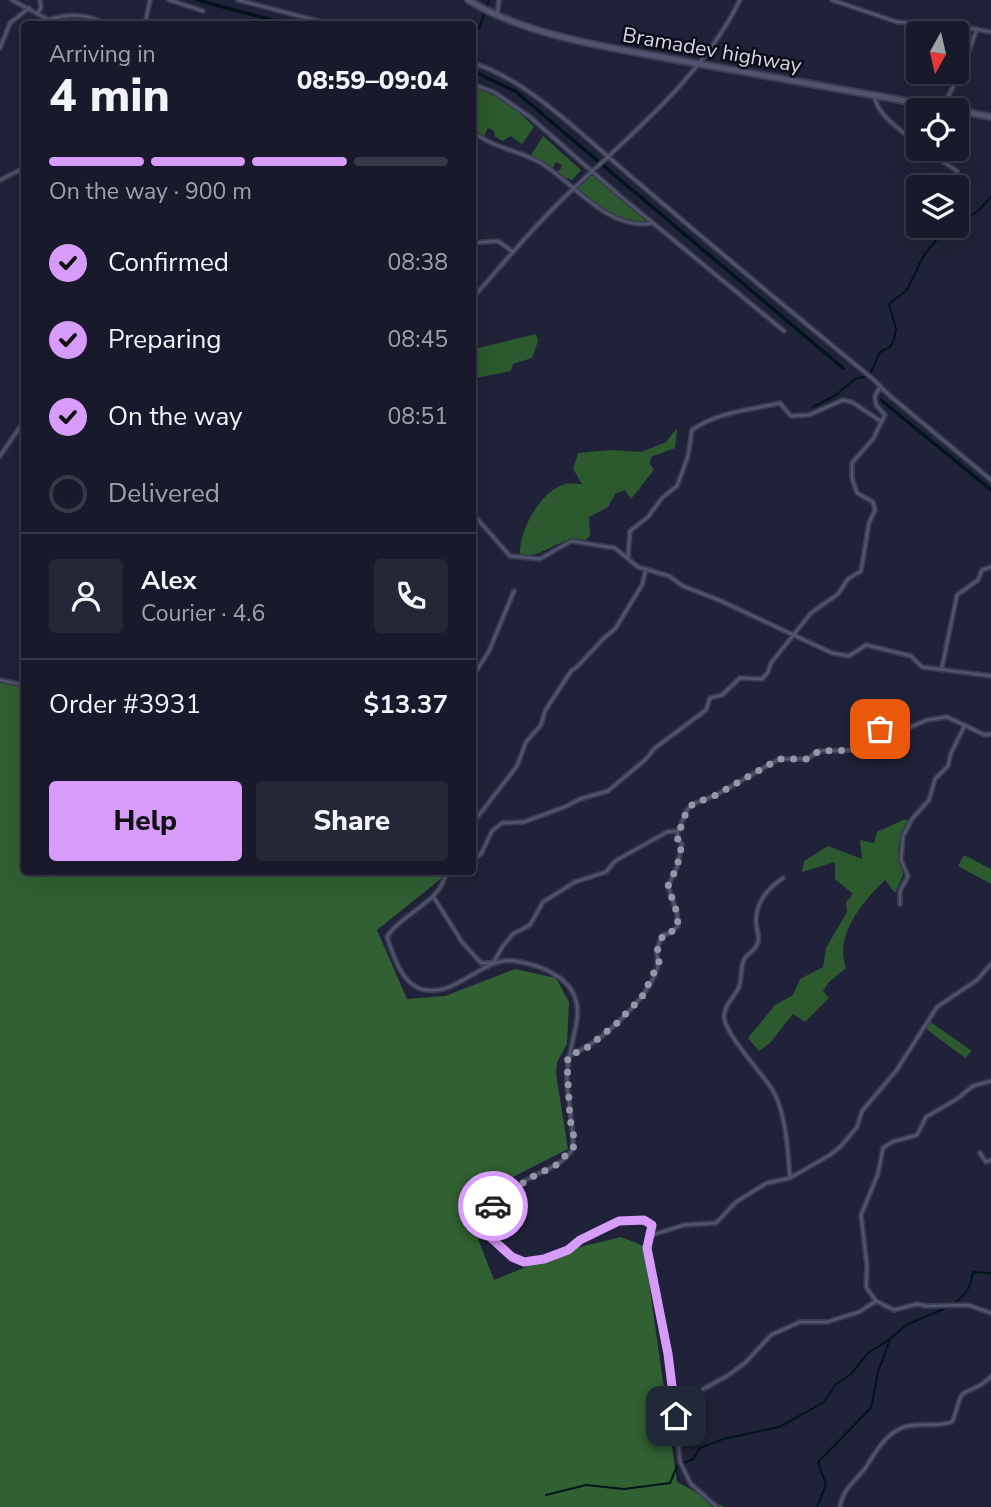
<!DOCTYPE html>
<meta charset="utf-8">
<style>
body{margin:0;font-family:"Nunito Sans",sans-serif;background:#252737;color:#f1f3f6;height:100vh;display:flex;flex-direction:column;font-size:26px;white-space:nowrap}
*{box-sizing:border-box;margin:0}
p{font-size:23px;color:#9fa1a9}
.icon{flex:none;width:38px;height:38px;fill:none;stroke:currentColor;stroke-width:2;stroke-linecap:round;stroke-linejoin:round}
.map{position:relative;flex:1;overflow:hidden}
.panel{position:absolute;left:21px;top:21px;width:455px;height:854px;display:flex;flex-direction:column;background:#181a2b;border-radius:7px;box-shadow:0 7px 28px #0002,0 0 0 2px #363847}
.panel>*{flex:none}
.needle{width:46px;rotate:188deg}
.controls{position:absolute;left:906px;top:21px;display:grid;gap:14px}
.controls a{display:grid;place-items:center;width:63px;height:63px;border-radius:7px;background:#181a2b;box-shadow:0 7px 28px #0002,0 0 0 2px #363847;font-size:35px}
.pin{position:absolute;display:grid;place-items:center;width:60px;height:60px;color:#fff;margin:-30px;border-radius:14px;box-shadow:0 4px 10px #0006}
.courier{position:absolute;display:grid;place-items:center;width:70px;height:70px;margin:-35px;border:5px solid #d79bf9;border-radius:50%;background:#fff;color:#222;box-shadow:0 2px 9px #0007}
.overview em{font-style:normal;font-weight:800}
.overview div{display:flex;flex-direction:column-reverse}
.overview{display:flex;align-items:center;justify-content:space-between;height:119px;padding:0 28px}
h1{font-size:46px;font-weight:800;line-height:52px}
.bar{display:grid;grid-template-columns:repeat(4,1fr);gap:10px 7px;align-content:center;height:84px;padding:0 28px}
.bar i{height:9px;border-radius:5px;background:#363847}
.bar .selected{background:#d79bf9}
.bar p{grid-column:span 4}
.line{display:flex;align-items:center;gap:18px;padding:0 28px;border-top:2px solid #363847}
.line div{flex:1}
.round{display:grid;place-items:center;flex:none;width:74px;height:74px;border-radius:7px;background:#252737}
ol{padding:0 28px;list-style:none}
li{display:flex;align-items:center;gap:21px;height:77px}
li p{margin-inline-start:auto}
li .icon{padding:7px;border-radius:50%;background:#d79bf9;color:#111;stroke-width:4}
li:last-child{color:#9fa1a9}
li i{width:38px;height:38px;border:4px solid #363847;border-radius:50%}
.button{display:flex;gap:14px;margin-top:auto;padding:14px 28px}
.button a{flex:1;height:80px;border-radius:7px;background:#d79bf9;color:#111;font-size:28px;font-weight:800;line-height:80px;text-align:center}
.button a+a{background:#252737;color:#f1f3f6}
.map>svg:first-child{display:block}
.green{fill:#2c592d}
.forest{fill:#316033}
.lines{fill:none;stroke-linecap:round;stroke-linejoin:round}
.stream{stroke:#00151b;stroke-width:2}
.canal{stroke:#00151b;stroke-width:3.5}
.street-casing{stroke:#3a3c4f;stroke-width:6}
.secondary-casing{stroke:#3a3c4f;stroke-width:9}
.street{stroke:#51546e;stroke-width:2.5}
.secondary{stroke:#51546e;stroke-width:5}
.done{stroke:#9597a9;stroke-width:7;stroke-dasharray:0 12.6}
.route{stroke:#d79bf9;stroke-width:9}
.labels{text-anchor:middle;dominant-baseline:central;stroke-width:5;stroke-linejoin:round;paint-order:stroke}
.street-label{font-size:21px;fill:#d4d6e5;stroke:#0c0d17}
</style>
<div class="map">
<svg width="991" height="1507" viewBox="0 0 991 1507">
<rect width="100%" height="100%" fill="#202239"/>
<path class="green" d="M 472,87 C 498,95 516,108 534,127 L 522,144 L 510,136 L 503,141 L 495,137 L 494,131 L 488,128 L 484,137 L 473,130 Z
M 543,136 L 581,170 L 572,180 L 568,178 L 566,180 L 555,172 L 560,170 L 562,165 L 556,162 L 552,169 L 531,155 Z
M 592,175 L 651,223 C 621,228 600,205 577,189 Z
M 536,334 L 538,341 L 532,358 L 513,364 L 511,371 L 475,378 L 473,383 L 478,348 Z
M 676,429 L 677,430 L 675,448 L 651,457 L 650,464 L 654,470 L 631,499 L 625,490 L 615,494 L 608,507 L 589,517 L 590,536 L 586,540 C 558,535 547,557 520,556 C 518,532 540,491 565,484 C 570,483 577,484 582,484 L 573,469 L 578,453 L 612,450 L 641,452 L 666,442 Z
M 903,820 L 908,820 L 900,838 L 898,852 L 903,875 L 895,893 L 885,880 C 863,902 834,934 846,968 L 829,982 L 823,991 L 829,998 L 805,1022 L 793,1014 L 770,1043 L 759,1051 L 748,1038 L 775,1005 L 793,995 L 800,979 L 823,967 L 826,948 L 847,912 L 846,902 L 853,894 L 835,879 L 835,862 L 802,872 L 804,861 L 828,846 L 862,859 L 860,840 L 874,843 L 877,832 Z
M 964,855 L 991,869 L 991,884 L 958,866 Z
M 929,1021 L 972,1051 L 965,1058 L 925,1028 Z"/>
<path class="forest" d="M 10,680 L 24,686 L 24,872 L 439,872 L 442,878 L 377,930 L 407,999 L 445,996 L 515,969 L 556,978 L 569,1002 L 567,1044 L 557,1062 L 556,1074 L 568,1149 L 505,1181 L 470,1218 L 494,1280 L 568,1250 L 621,1237 L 644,1246 L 677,1482 L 724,1507 L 0,1507 L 0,681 Z"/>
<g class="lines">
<path class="stream" d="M 472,32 L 479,29 L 489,0
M 957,225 L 978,211 L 991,197
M 813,407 L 836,395 L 855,379 L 867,376 L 871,372 L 880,352 L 890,347 L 894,340 L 896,329 L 889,304 L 907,290 L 924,255 L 938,238 L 956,226
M 953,1304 C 967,1295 970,1287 973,1272 L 991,1273
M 546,1495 L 586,1485 L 624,1489 L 670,1483 L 677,1466 L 693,1459 L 700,1448 L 723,1439 L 779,1427 L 805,1413 L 824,1402 L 835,1385 L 851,1374 L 868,1353 L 890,1339 L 906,1325 L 948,1307
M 817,1507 L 826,1485 L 818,1462 L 871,1408 L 878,1372 L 890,1339"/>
<path class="canal" d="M 197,0 L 287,24
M 472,71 L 515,91 L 843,368
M 881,400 L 991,490"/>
<defs>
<path id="street" d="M 12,0 L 49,20 C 66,13 90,14 106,24
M 169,0 L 203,11
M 238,0 L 330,24
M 832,0 L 897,22 L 964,27 L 991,32
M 38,13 L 41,7 L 40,0
M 497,15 L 499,0
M 145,24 L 150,0
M 0,48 L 10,23 L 29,8
M 472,63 C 524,77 586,138 628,174 C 709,243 791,312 873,379 L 889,395 L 991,480
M 472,84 L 494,92 L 530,117 L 619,195 L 784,331
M 874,96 C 879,118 903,131 919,145
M 942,108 L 963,68 L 977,29
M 472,131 C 492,148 519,150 541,163 C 575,184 608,231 652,223
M 924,149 L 957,171 L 957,178 L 952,181 L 949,187
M 0,180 L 24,168
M 472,243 L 498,241 L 513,252
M 472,299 C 505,261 537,223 574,188 C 634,132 703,75 740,0
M 0,456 L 24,421
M 472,513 L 510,556 L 540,559 L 571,541 L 615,548 L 638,567 L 669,576 L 683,586 L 721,601 L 832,653 L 849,656 L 866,645 L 911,656 L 922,667 L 991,676
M 628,557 L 630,531 L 648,517 L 662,498 L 677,486 L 688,456 L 692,430 C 717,412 750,410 780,403 L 791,416 L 809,415 L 843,400 L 852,402 L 882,422
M 942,667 L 957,595 L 978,580 L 982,570 L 991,567
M 472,678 L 489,651 L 514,591
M 0,680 L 24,685
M 472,824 L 517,766 L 526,742 L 541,725 L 545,711 L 571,671 L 577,667 L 604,638 L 615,629 L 642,585 L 646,569
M 472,860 L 481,854 L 492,831 L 502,823 L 524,822 L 567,806 L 580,799 L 608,791 L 646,759 L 655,748 L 706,710 L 710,698 L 722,695 L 740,678 L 762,679 L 768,672 L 771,663 L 811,613 L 838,594 L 848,579 L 861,571 L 869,523 L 875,510 L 873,502 L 857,493 L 852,478 L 852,463 L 873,439 L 885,415 L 876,405 L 875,396 L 880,387
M 446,872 C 442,902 402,913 387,937 C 393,954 401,983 421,989 C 457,999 481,956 515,961 C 546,966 582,981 577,1019 C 574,1041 566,1060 567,1082 C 567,1094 576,1144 572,1150 C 562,1166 543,1170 528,1179 C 511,1189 497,1202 483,1216 L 490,1237 L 511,1257 L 524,1262 L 544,1259 L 568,1250 L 580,1240 L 619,1221 L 644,1220 L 652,1225 L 647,1248 L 668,1354 L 672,1386 L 678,1403 L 676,1416 L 680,1462 L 691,1484 L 717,1507
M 445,876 L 452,872
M 783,878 C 768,888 756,902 756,921 C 756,929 760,935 758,942 C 756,951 749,952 745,958 C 739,968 743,980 738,989 C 733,999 724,1005 724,1017 C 725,1034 761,1072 772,1089 C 786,1111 788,1152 790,1178
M 433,896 L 462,942 L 481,963 L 493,963 L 503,946 L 513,934 L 530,925 L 543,902 L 575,882 L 606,872 L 615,861 L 667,832 L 678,831 L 687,810 L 693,804 L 716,795 L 779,759 L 807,759 L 819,751 L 856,750 L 880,728 L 896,726 L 908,728 L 927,720 L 947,717 L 985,735 L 991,734
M 900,904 L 900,891 L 908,876 L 901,860 L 903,836 L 912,819 L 929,800 L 935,779 L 948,766 L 951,753 L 965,725
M 569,1055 C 599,1045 644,1002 656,972 C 660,961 656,959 657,950 C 658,945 661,939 663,935 L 670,933 L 678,926 L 677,913 L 668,886 L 677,867 L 682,844 L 677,838 L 678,831
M 991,1081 L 973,1086 L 957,1099 L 926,1117 L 917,1135 L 892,1142 L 883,1148 L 878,1174 L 861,1215 L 867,1266 L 866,1287 L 876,1301 L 894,1310 L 917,1304 L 926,1306 L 968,1305 L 991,1313
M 980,1153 L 986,1162 L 991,1160
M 649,1236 L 684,1225 L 716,1223 L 736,1202 L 767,1183 L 790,1178 L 830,1155 L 841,1146 L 857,1127 L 862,1111 L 896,1071 L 937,1007 L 977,980 L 991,964
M 678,1403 L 727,1376 L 745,1363 L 771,1335 L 800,1322 L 827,1322 L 859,1312 L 876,1301
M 840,1507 C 843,1488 855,1482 866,1467 C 876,1451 888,1430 908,1426 C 923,1423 937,1427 952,1422 C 956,1415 958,1399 962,1395 C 967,1389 981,1389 991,1376"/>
<path id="secondary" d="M 468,0 C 528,37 614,48 683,61 C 774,78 865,94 956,110
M 957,110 L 991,117"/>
</defs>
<use href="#street" class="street-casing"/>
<use href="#secondary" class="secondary-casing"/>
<use href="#street" class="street"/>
<use href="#secondary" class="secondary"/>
</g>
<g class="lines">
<path class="done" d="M 493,1206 L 528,1179 L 555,1166 L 573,1148 L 575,1142 L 570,1119 L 567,1062 L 569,1055 L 584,1050 L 615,1025 L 642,997 L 659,962 L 657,951 L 663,935 L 670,933 L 678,926 L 677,913 L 668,886 L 677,867 L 682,844 L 677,838 L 687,810 L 693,804 L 716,795 L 779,759 L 807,759 L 819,751 L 856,750 L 880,729"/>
<path class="route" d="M 493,1206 L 483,1216 L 490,1237 L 512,1257 L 524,1262 L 544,1259 L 568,1250 L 580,1240 L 619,1221 L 644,1220 L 652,1225 L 647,1248 L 668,1354 L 672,1386 L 678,1403 L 676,1416"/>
</g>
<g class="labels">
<g class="street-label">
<text transform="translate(712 50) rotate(10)">Bramadev highway</text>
</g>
</g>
</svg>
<div class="controls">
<a><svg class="needle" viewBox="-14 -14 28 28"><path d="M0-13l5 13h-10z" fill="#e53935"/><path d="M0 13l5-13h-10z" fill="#9fa1a9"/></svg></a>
<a><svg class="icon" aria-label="locate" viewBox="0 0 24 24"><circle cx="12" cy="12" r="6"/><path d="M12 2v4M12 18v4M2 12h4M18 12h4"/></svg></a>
<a><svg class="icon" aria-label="layers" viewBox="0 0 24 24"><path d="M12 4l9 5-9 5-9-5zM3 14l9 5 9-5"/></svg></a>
</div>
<div class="pin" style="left:880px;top:729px;background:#ea580c"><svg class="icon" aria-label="bag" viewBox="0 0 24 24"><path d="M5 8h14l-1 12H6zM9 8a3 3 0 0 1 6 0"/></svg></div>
<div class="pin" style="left:676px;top:1416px;background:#1f2937"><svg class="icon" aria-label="home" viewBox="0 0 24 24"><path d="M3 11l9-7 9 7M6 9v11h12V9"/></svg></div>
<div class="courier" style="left:493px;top:1206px"><svg class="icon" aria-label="car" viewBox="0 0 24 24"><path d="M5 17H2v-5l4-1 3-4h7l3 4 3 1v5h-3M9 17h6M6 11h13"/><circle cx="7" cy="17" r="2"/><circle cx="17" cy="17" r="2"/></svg></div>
<section class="panel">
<div class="overview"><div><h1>4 min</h1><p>Arriving in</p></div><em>08:59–09:04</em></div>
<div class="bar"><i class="selected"></i><i class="selected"></i><i class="selected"></i><i></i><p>On the way · 900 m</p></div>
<ol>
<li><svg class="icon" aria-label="check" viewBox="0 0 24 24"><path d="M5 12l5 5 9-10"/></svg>Confirmed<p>08:38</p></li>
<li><svg class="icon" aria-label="check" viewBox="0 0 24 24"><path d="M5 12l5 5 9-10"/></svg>Preparing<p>08:45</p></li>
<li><svg class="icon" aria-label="check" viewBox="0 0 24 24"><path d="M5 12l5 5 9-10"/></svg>On the way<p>08:51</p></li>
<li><i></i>Delivered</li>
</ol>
<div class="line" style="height:126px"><a class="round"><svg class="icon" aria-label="person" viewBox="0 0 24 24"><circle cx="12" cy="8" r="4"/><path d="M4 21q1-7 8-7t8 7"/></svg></a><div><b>Alex</b><p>Courier · 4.6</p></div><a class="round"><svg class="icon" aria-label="phone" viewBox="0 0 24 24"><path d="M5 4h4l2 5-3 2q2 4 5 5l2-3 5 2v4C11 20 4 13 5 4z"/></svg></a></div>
<div class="line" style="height:91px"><div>Order #3931</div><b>$13.37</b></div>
<div class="button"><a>Help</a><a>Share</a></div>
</section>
</div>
